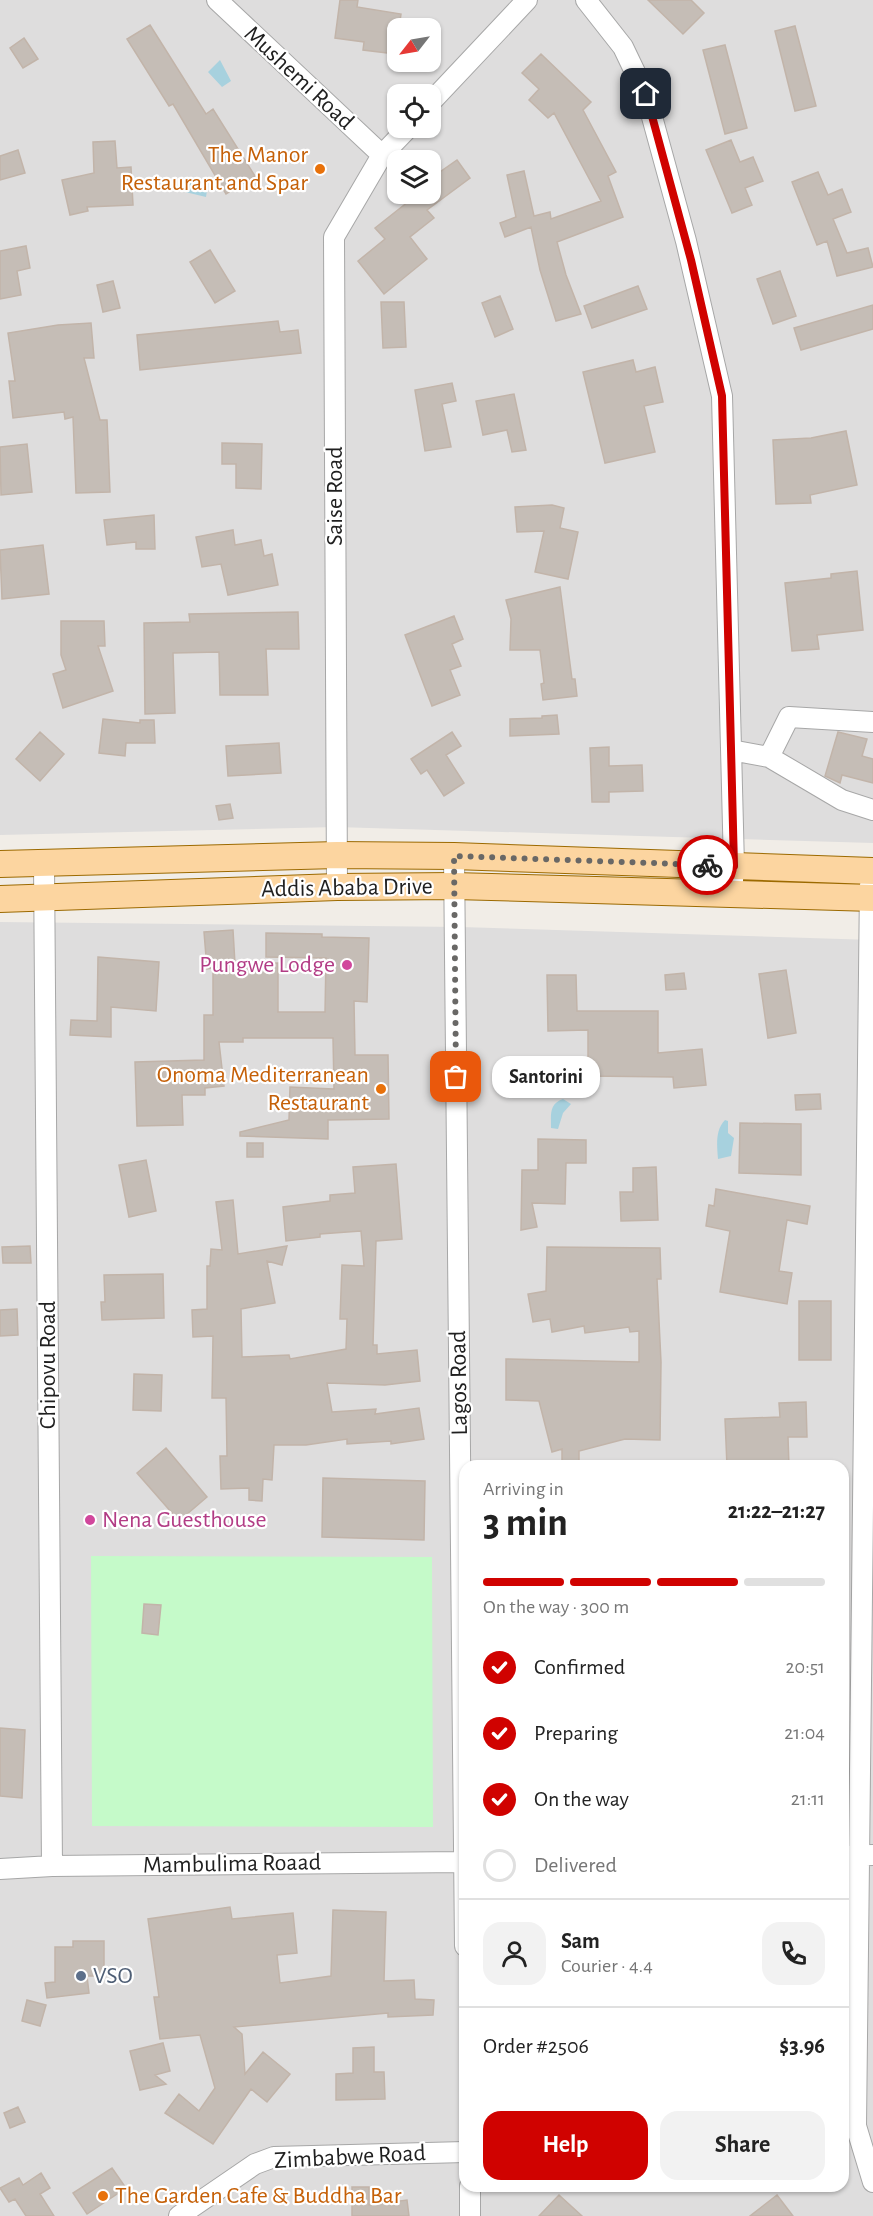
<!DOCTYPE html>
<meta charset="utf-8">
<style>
body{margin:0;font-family:"Alegreya Sans",sans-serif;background:#f2f2f2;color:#222;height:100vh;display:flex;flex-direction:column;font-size:22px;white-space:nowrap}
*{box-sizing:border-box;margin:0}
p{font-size:20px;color:#767676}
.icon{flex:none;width:33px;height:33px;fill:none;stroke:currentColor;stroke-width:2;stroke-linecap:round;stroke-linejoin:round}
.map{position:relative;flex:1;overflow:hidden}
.drawer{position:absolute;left:459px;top:1460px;width:390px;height:732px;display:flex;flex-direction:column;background:#fff;border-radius:18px;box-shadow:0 2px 4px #0004}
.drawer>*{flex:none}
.needle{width:39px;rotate:239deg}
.tools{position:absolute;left:387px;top:18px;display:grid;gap:12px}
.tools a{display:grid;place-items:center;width:54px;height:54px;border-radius:12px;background:#fff;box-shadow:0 2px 4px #0004;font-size:30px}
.pin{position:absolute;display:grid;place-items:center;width:51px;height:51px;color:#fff;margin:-26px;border-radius:12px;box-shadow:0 3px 9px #0006}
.courier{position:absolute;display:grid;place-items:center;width:60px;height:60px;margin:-30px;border:4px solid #d00200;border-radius:50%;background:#fff;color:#222;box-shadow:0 2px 8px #0007}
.bubble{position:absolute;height:42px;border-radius:18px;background:#fff;box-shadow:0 2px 4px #0004;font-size:20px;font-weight:600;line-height:42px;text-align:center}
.head em{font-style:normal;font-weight:600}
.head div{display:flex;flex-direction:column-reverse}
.head{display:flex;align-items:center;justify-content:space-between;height:102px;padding:0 24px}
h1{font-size:39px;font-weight:600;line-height:45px}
.bar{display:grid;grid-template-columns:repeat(4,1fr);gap:9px 6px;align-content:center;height:72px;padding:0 24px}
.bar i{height:8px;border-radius:4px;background:#e0e0e0}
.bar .current{background:#d00200}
.bar p{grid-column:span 4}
.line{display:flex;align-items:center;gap:15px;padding:0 24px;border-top:2px solid #e0e0e0}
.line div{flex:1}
.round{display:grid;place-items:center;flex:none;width:63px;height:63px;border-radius:18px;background:#f2f2f2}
ol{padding:0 24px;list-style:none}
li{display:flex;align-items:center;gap:18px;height:66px}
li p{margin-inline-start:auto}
li .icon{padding:6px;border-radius:50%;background:#d00200;color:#fff;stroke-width:4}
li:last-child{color:#767676}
li i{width:33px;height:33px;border:3px solid #e0e0e0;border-radius:50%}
.primary-button{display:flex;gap:12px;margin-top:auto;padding:12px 24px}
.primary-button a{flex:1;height:69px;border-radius:18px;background:#d00200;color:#fff;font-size:24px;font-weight:600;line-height:69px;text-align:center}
.primary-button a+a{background:#f2f2f2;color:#222}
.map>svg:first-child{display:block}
.residential{fill:#dedddd;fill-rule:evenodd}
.park{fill:#c5fac9}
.water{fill:#a7d1de}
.building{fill:#c5bdb6;stroke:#c2b4a9;stroke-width:1.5}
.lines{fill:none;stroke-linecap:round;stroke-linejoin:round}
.minor-casing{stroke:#a7a7a7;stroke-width:22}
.major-casing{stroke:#9c6a00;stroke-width:28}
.minor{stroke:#fff;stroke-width:20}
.major{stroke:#fcd5a0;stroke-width:26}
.done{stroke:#696866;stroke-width:6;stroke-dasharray:0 10.8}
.route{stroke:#d00200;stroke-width:8}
.food-dot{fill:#e8710a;stroke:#fff;stroke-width:2}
.hotel-dot{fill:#d1479c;stroke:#fff;stroke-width:2}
.service-dot{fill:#5c6f8a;stroke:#fff;stroke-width:2}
.labels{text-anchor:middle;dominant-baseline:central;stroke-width:4.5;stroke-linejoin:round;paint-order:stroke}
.street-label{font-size:24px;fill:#202020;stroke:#fff}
.food-label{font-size:24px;fill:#c56008;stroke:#fff;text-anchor:end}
.hotel-label{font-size:24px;fill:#b23c85;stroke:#fff;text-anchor:end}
.service-label{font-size:24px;fill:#4e5e75;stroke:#fff;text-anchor:start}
</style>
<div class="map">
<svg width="873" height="2216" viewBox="0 0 873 2216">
<rect width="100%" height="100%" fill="#f1ede7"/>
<path class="residential" d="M 0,0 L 873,0 L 873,843 L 336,827 L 0,835 ZM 398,28 L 430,28 L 430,62 L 398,62 ZM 398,94 L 430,94 L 430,128 L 398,128 ZM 398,160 L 430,160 L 430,194 L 398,194 Z
M 0,922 L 460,927 L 873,940 L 873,2216 L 0,2216 ZM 465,1466 L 843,1466 L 843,2186 L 465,2186 Z"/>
<path class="park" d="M 91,1556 L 432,1557 L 433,1827 L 92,1826 Z"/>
<path class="water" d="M 220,60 L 231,81 L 222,87 L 208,72 Z
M 186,180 L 203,180 L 208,184 L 206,197 L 181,191 L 181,184 Z
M 563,1099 L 571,1104 L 563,1113 L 558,1129 L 551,1128 C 551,1114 549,1104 563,1099 Z
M 725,1120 L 728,1121 L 728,1133 L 734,1138 L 731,1156 L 718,1159 C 717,1146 715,1130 725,1120 Z"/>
<path class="building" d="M 340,0 L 358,0 L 357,7 L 401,14 L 395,54 L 363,50 L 364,42 L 335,38 Z
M 648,0 L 691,0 L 704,13 L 683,34 Z
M 150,25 L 206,114 L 213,109 L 255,176 L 226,194 L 173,104 L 169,106 L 127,39 Z
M 795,26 L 816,106 L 795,111 L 775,31 Z
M 24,38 L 38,59 L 23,68 L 10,48 Z
M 725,45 L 747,128 L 725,134 L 703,50 Z
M 541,54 L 591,102 L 583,110 L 616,172 L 608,176 L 623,217 L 557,242 L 566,275 L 581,314 L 556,321 L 540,270 L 531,227 L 505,237 L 500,223 L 516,217 L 507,175 L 524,171 L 534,216 L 550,212 L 551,219 L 601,201 L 554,113 L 548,118 L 529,100 L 539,89 L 522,73 Z
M 731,140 L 740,162 L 753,157 L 763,181 L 745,188 L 752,205 L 732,213 L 706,150 Z
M 115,141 L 117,168 L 131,167 L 133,205 L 87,207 L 88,211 L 70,215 L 62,180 L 94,173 L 93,142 Z
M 18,150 L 25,173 L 0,180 L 0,156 Z
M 457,160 L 470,178 L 427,210 L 434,218 L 410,237 L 427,259 L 384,294 L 358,261 L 385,239 L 375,228 L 418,194 L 430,194 L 430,179 Z
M 818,172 L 828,195 L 842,189 L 851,212 L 833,219 L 847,253 L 868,248 L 873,267 L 837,276 L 827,241 L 817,245 L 792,182 Z
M 26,246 L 30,268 L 17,271 L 21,295 L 0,299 L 0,251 Z
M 210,250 L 235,291 L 215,303 L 190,262 Z
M 780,271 L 796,316 L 773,324 L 757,279 Z
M 113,281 L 120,308 L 103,312 L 97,285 Z
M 638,286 L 647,309 L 592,328 L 584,306 Z
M 500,296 L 513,329 L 495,337 L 482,303 Z
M 381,302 L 404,302 L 406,347 L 383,348 Z
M 873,305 L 873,329 L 801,350 L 794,328 Z
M 278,321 L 280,332 L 298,330 L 301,353 L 140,370 L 137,335 Z
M 91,323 L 94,358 L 84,358 L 100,420 L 107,420 L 110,492 L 76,493 L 73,417 L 65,419 L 64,412 L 13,418 L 9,381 L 15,381 L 8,333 L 58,325 Z
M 633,360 L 636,372 L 655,367 L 663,402 L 644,406 L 655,452 L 605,463 L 583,372 Z
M 452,383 L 456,401 L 442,404 L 451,447 L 425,451 L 415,390 Z
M 514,394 L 526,450 L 512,452 L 507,430 L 483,435 L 476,401 Z
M 846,431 L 857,485 L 810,495 L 811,503 L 776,504 L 773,440 L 811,438 Z
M 222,443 L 262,444 L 261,489 L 236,488 L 236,464 L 222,464 Z
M 27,444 L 32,492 L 1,495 L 0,447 Z
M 552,505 L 564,508 L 560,528 L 578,532 L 568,579 L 535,572 L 544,531 L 517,532 L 515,507 Z
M 154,515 L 155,549 L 136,549 L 136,542 L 107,545 L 104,520 Z
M 233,530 L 235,545 L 261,540 L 264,556 L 272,554 L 278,585 L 228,595 L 221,564 L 202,567 L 196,537 Z
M 43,545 L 49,594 L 2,599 L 0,550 Z
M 857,571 L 863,630 L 817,635 L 819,649 L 792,651 L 785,583 L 831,578 L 831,574 Z
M 560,587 L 572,679 L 575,679 L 577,696 L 543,700 L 541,684 L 544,683 L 540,650 L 510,650 L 511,619 L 506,600 Z
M 298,612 L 299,649 L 266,649 L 268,695 L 220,695 L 219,652 L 173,653 L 175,713 L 145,714 L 144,623 L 190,622 L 189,614 Z
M 454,616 L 463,639 L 452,644 L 461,666 L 450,670 L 460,695 L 432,706 L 405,635 Z
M 61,621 L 104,621 L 105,646 L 98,646 L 113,691 L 63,708 L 53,674 L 66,670 L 61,655 Z
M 557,715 L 559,734 L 510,736 L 510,719 L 542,718 L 542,716 Z
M 103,719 L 140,723 L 140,720 L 154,720 L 155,743 L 126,743 L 125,756 L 99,753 Z
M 40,732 L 64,754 L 40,781 L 16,759 Z
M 452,732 L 461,746 L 446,755 L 464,783 L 444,796 L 427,770 L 421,774 L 411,759 Z
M 838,732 L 867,739 L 862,756 L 873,759 L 873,783 L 842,775 L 840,783 L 825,776 Z
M 279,743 L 281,773 L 228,776 L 226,746 Z
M 609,747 L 609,766 L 642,765 L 643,791 L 609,792 L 609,802 L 592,802 L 590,748 Z
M 230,804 L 233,818 L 219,820 L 216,806 Z
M 233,930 L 235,964 L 278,963 L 278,1012 L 325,1012 L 326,958 L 266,957 L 266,933 L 322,934 L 322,937 L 369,938 L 367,1002 L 354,1001 L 355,1055 L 388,1055 L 389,1119 L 328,1120 L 328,1139 L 240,1136 L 240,1132 L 289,1120 L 290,1087 L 334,1089 L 333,1038 L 243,1038 L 243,1042 L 219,1042 L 224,1086 L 205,1088 L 205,1095 L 182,1095 L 183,1125 L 137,1126 L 135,1062 L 204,1060 L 204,1015 L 213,1015 L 213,968 L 207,969 L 204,932 Z
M 98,957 L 159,962 L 156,1011 L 111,1007 L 111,1037 L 70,1035 L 71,1020 L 97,1021 Z
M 786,970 L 796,1033 L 768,1038 L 759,974 Z
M 684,973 L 686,989 L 666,990 L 665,975 Z
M 547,975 L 576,975 L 577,1011 L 658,1011 L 658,1053 L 702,1049 L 706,1085 L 674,1088 L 673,1077 L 588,1076 L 588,1030 L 548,1031 Z
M 820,1094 L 821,1109 L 796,1110 L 795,1095 Z
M 740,1123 L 801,1124 L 801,1175 L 739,1173 Z
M 538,1139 L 586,1140 L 586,1163 L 566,1163 L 565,1204 L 532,1203 L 537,1227 L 521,1230 L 522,1170 L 538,1170 Z
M 247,1143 L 263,1143 L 263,1157 L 247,1157 Z
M 146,1160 L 156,1211 L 129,1217 L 119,1165 Z
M 396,1164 L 402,1239 L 376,1241 L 373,1345 L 377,1345 L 377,1354 L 417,1350 L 420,1381 L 385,1385 L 327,1383 L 332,1412 L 376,1409 L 375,1414 L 419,1408 L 424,1439 L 391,1444 L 391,1441 L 347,1444 L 347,1439 L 306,1445 L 274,1445 L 272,1480 L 263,1479 L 262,1501 L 249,1500 L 249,1488 L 221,1489 L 220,1456 L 227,1456 L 226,1398 L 212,1398 L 213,1336 L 193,1337 L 192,1310 L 207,1309 L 207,1266 L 210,1266 L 211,1249 L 222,1250 L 216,1202 L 233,1200 L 238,1254 L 287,1246 L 282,1265 L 267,1261 L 275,1303 L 241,1309 L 242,1357 L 289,1355 L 290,1359 L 346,1349 L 347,1319 L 340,1319 L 342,1265 L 364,1266 L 361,1231 L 320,1234 L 320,1237 L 286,1241 L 283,1207 L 330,1201 L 330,1195 L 355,1193 L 353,1167 Z
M 656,1167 L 658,1220 L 621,1221 L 620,1192 L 633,1192 L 633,1168 Z
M 716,1189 L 810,1206 L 807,1224 L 787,1220 L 779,1271 L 792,1273 L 787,1304 L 720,1292 L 730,1231 L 706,1226 L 709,1205 L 714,1206 Z
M 30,1246 L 31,1263 L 3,1263 L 2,1247 Z
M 547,1247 L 660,1248 L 661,1279 L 657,1279 L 661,1362 L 660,1440 L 625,1439 L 579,1451 L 579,1466 L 562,1466 L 562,1449 L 552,1452 L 539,1401 L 506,1400 L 506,1359 L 639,1362 L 639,1331 L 630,1332 L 629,1327 L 585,1333 L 584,1326 L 552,1332 L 550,1319 L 533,1322 L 528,1294 L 546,1291 Z
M 163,1274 L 164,1318 L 102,1320 L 101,1302 L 105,1302 L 104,1275 Z
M 799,1301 L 831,1301 L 831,1360 L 799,1360 Z
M 17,1309 L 18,1335 L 0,1336 L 0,1310 Z
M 134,1374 L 162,1375 L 161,1411 L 133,1410 Z
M 806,1402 L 807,1437 L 788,1437 L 789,1466 L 727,1466 L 725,1419 L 780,1417 L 779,1403 Z
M 166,1448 L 207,1497 L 179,1521 L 137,1473 Z
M 323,1478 L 425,1481 L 424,1540 L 322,1537 Z
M 144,1604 L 161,1605 L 158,1635 L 142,1633 Z
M 0,1728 L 25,1730 L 22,1798 L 0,1796 Z
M 230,1907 L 232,1919 L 293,1913 L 297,1953 L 277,1955 L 280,1983 L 331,1976 L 333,1910 L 386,1912 L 384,1981 L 414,1980 L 415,1999 L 434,2000 L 433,2015 L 388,2017 L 388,2013 L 234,2027 L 242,2034 L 245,2074 L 263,2052 L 290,2074 L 267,2102 L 251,2089 L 213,2144 L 165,2113 L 179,2094 L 199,2111 L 215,2088 L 200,2035 L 160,2039 L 154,1997 L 159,1997 L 148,1919 Z
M 73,1941 L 104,1941 L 104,1976 L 87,1976 L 89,1993 L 47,1998 L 45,1983 L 55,1982 L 55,1947 L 73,1947 Z
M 27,2000 L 46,2005 L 40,2026 L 22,2021 Z
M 163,2043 L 170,2071 L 155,2075 L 166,2084 L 140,2090 L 130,2051 Z
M 374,2047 L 374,2072 L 384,2072 L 385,2099 L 336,2100 L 336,2074 L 353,2073 L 353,2048 Z
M 18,2107 L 25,2122 L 10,2128 L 4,2113 Z
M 112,2168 L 126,2188 L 87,2214 L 73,2193 Z
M 41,2173 L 50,2188 L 40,2194 L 54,2216 L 26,2216 L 15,2199 L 9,2202 L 0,2188 L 19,2178 L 23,2185 Z
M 352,2187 L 369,2187 L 369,2205 L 407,2200 L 409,2216 L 352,2216 Z
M 559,2195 L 582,2216 L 539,2216 Z
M 777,2195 L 793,2216 L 750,2216 Z"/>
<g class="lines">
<defs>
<path id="minor" d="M 217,0 L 382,155
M 586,0 L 623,47 L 646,95 L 686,241 L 722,396 L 734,866 L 732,895
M 430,103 L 527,0
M 731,750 L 769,757 L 842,800 L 873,810
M 769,757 L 789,717 L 873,722
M 454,856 L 465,1946
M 44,864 L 52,1866
M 870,885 L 856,2126 L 873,2182
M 337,887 L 334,237 L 382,155 L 408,128
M 843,1856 L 873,1855
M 0,1869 L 52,1866 L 463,1862
M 470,2186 L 470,2216
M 179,2216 L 255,2164 L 274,2157 L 465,2152"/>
<path id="major" d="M 0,864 L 337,855 L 454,856 L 873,871
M 0,899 L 337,887 L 454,886 L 873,898"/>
</defs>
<use href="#minor" class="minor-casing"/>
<use href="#major" class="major-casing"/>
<use href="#minor" class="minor"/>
<use href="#major" class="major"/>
</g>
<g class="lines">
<path class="done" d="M 456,1077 L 454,856 L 707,865"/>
<path class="route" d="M 646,94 L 691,260 L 722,396 L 734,866 L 707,865"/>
</g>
<g class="food-dot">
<circle cx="320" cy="169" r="6"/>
<circle cx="381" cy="1089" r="6"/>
<circle cx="103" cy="2196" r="6"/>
</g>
<g class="hotel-dot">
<circle cx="347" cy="965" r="6"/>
<circle cx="90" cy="1520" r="6"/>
</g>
<circle class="service-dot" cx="81" cy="1976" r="6"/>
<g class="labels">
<g class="street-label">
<text transform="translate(299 78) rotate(43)">Mushemi Road</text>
<text transform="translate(335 496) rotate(-90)">Saise Road</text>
<text transform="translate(347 888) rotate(-1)">Addis Ababa Drive</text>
<text transform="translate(48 1365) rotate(-90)">Chipovu Road</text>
<text transform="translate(459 1383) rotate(-91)">Lagos Road</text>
<text transform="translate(232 1864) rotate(-1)">Mambulima Roaad</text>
<text transform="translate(350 2157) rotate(-3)">Zimbabwe Road</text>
</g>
<g class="food-label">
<text x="308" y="155">The Manor<tspan x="308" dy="28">Restaurant and Spar</tspan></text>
<text x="369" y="1075">Onoma Mediterranean<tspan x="369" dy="28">Restaurant</tspan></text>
<text x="115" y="2196" text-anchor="start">The Garden Cafe &amp; Buddha Bar</text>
</g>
<g class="hotel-label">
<text x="335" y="965">Pungwe Lodge</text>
<text x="102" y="1520" text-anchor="start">Nena Guesthouse</text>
</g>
<g class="service-label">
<text x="93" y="1976">VSO</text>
</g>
</g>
</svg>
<div class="tools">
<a><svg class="needle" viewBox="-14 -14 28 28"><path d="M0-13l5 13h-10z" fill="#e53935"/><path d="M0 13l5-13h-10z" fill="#767676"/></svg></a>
<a><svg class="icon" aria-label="locate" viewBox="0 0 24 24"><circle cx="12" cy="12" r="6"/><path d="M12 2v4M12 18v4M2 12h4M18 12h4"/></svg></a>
<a><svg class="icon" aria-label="layers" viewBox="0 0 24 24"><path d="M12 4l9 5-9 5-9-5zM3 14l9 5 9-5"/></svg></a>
</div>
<div class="pin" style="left:456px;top:1077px;background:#ea580c"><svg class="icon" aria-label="bag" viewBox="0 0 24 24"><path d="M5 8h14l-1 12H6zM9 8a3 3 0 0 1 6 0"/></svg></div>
<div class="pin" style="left:646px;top:94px;background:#1f2937"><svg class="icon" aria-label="home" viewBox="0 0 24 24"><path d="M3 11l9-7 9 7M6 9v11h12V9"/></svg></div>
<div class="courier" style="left:707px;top:865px"><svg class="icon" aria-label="bike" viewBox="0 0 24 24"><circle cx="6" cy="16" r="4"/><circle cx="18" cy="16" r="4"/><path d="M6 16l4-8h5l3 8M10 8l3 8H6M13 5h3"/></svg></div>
<div class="bubble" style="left:492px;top:1056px;width:108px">Santorini</div>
<section class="drawer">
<div class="head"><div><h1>3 min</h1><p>Arriving in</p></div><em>21:22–21:27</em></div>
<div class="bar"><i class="current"></i><i class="current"></i><i class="current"></i><i></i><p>On the way · 300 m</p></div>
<ol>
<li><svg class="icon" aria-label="check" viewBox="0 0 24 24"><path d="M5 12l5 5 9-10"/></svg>Confirmed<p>20:51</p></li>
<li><svg class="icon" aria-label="check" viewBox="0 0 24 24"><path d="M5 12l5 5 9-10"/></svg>Preparing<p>21:04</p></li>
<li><svg class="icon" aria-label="check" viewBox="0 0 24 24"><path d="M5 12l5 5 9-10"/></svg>On the way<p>21:11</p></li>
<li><i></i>Delivered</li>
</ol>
<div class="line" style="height:108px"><a class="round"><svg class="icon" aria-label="person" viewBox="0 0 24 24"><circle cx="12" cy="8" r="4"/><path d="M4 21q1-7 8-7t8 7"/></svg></a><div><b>Sam</b><p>Courier · 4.4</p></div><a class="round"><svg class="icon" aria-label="phone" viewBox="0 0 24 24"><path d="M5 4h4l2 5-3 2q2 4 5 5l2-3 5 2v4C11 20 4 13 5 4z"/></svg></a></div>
<div class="line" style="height:78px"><div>Order #2506</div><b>$3.96</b></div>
<div class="primary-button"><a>Help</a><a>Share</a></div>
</section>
</div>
